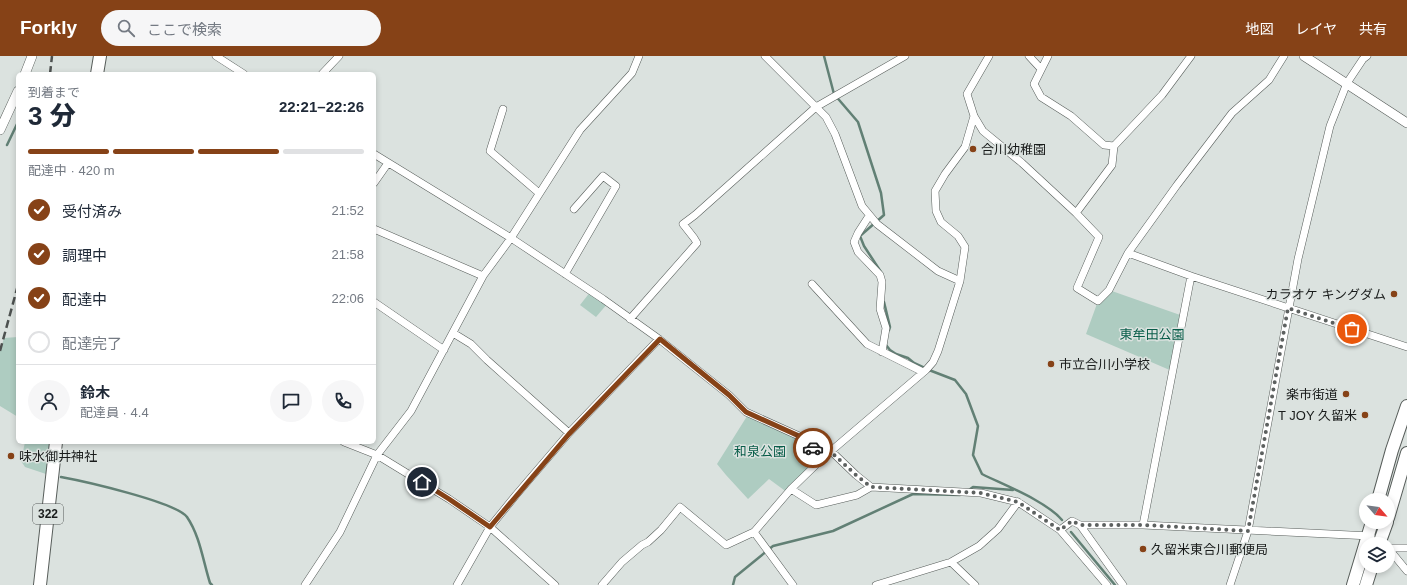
<!DOCTYPE html>
<html lang="ja">
<meta charset="utf-8">
<style>
body{margin:0;font-family:Arial,"Noto Sans JP",sans-serif;background:#f6f6f7;color:#1f2937;height:100vh;display:flex;flex-direction:column;font-size:15px;white-space:nowrap}
*{box-sizing:border-box;margin:0}
p{font-size:13px;color:#747a83}
.icon{flex:none;width:22px;height:22px;fill:none;stroke:currentColor;stroke-width:2;stroke-linecap:round;stroke-linejoin:round}
.map{position:relative;flex:1;overflow:hidden}
.details{position:absolute;left:16px;top:16px;width:360px;height:372px;display:flex;flex-direction:column;background:#fff;border-radius:6px;box-shadow:0 2px 6px #0003}
.details>*{flex:none}
.needle{width:26px;rotate:118deg}
.tools{position:absolute;left:1359px;top:437px;display:grid;gap:8px}
.tools a{display:grid;place-items:center;width:36px;height:36px;border-radius:50%;background:#fff;box-shadow:0 2px 6px #0003;font-size:20px}
.pin{position:absolute;display:grid;place-items:center;width:34px;height:34px;color:#fff;margin:-17px;border:2px solid #fff;border-radius:50%;box-shadow:0 1px 4px #0007}
.courier{position:absolute;display:grid;place-items:center;width:40px;height:40px;margin:-20px;border:3px solid #864217;border-radius:50%;background:#fff;color:#222;box-shadow:0 1px 5px #0007}
.summary em{font-style:normal;font-weight:800}
.summary div{display:flex;flex-direction:column-reverse}
.summary{display:flex;align-items:center;justify-content:space-between;height:68px;padding:0 12px}
h1{font-size:26px;font-weight:800;line-height:30px}
.bar{display:grid;grid-template-columns:repeat(4,1fr);gap:6px 4px;align-content:center;height:48px;padding:0 12px}
.bar i{height:5px;border-radius:3px;background:#e0e1e3}
.bar .active{background:#864217}
.bar p{grid-column:span 4}
.line{display:flex;align-items:center;gap:10px;padding:0 12px;border-top:1px solid #e0e1e3}
.line div{flex:1}
.round{display:grid;place-items:center;flex:none;width:42px;height:42px;border-radius:21px;background:#f6f6f7}
ol{padding:0 12px;list-style:none}
li{display:flex;align-items:center;gap:12px;height:44px}
li p{margin-inline-start:auto}
li .icon{padding:4px;border-radius:50%;background:#864217;color:#fff;stroke-width:4}
li:last-child{color:#747a83}
li i{width:22px;height:22px;border:2px solid #e0e1e3;border-radius:50%}
header{display:flex;align-items:center;gap:24px;box-sizing:border-box;height:56px;padding:0 20px;background:#864217;color:#fff}
header strong{font-size:19px}
nav{display:flex;gap:22px;margin-inline-start:auto;font-size:14px}
.search{width:280px;height:36px;background:#f6f6f7;display:flex;align-items:center;gap:10px;box-sizing:border-box;padding:0 14px;border-radius:22px;color:#747a83;font-size:15px}
.map>svg:first-child{display:block}
.green{fill:#aeccc1}
.lines{fill:none;stroke-linecap:round;stroke-linejoin:round}
.stream{stroke:#628075;stroke-width:2.5}
.street-casing{stroke:#575d5a;stroke-width:8}
.secondary-casing{stroke:#575d5a;stroke-width:10}
.highway-casing{stroke:#575d5a;stroke-width:14}
.street{stroke:#fff;stroke-width:7}
.secondary{stroke:#fff;stroke-width:9}
.highway{stroke:#fff;stroke-width:12}
.rail{stroke:#4d5150;stroke-width:2.5;stroke-dasharray:8 4;stroke-linecap:butt}
.done{stroke:#5d6160;stroke-width:4;stroke-dasharray:0 7.2}
.route{stroke:#864217;stroke-width:5}
.poi-dot{fill:#864217;stroke:#dbe2df;stroke-width:1.5}
.labels{text-anchor:middle;dominant-baseline:central;stroke-width:3;stroke-linejoin:round;paint-order:stroke}
.shield{fill:#dbe2df;stroke:#535756;stroke-width:1}
.shield-label{font-size:12px;font-weight:bold;fill:#191c1b}
.poi-label{font-size:13px;fill:#191c1b;stroke:#dbe2df;text-anchor:start}
.park-label{font-size:13px;fill:#085d49;stroke:#dbe2df}
</style>
<header>
<strong>Forkly</strong>
<div class="search"><svg class="icon" aria-label="search" viewBox="0 0 24 24"><circle cx="10" cy="10" r="6"/><path d="M15 15l6 6"/></svg>ここで検索</div>
<nav><a>地図</a><a>レイヤ</a><a>共有</a></nav>
</header>
<div class="map">
<svg width="1407" height="529" viewBox="0 0 1407 529">
<rect width="100%" height="100%" fill="#dbe2df"/>
<path class="green" d="M 1109,234 L 1183,260 L 1172,315 L 1086,278 L 1098,245 Z
M 591,235 L 608,247 L 596,261 L 580,249 Z
M 18,281 L 18,361 L 0,350 L 0,295 L 4,282 Z
M 749,357 L 799,380 L 824,401 L 788,437 L 769,423 L 748,443 L 726,419 L 717,408 Z
M 25,386 L 56,386 L 52,420 L 25,411 L 21,405 Z"/>
<g class="lines">
<path class="stream" d="M 824,0 L 834,38 L 858,66 L 881,137 L 884,159 L 860,180 L 864,190 L 881,216
M 7,89 L 18,66
M 884,246 L 890,271 L 889,274
M 886,289 L 890,294 L 896,298 L 908,302 L 914,307 L 929,314 L 955,324 L 966,338 L 978,370 L 973,399 L 982,418 C 1004,429 1046,445 1062,464
M 61,421 C 83,425 176,446 187,461 C 200,480 203,505 210,527 L 212,529
M 969,434 L 973,431 L 1013,434
M 1071,476 L 1115,529
M 733,529 L 735,521 L 773,490 L 833,475 L 913,438 L 960,439"/>
<defs>
<path id="street" d="M 216,0 L 244,18
M 765,0 L 826,61 L 835,78 L 862,150 L 877,168 L 938,215 L 960,225
M 989,0 L 967,38 L 974,60 L 983,75 L 1022,107 L 1076,157 L 1099,181 L 1077,232 L 1098,245 L 1109,234 L 1128,197 L 1177,129 L 1232,57 L 1269,24 L 1284,0
M 1029,0 L 1041,13
M 1048,0 L 1034,28 L 1041,41 L 1071,60 L 1104,89 L 1114,90
M 322,18 L 339,0
M 503,53 L 490,95 L 539,137
M 374,98 L 511,182 L 603,243 L 659,283 L 729,339 L 746,356 L 799,380 L 824,401
M 374,127 L 388,107
M 1076,157 L 1112,109 L 1114,90 L 1162,39 L 1191,0
M 869,160 L 858,177 L 854,186 L 858,196 L 880,219 L 882,226 L 880,253 L 886,272 L 882,296
M 374,173 L 483,220
M 1128,197 L 1191,220 L 1407,291
M 565,218 L 616,130 L 603,120 L 574,153
M 812,228 L 867,288 L 923,316
M 374,246 L 444,294
M 630,263 L 697,187 L 694,182 L 683,168 L 695,159 L 816,51 L 905,0
M 453,277 L 471,288 L 487,304 L 569,377
M 344,386 L 377,399 L 449,443 L 490,471 L 555,529
M 831,395 L 856,419 L 871,431 L 981,437 L 1018,446 L 1060,474 L 1107,529
M 791,433 L 816,449 L 857,439 L 871,431
M 1080,469 L 1123,529
M 1143,469 L 1191,220
M 1060,474 L 1072,465 L 1080,469 L 1143,469 L 1371,480
M 754,476 L 791,433 L 824,401 L 926,314 L 933,306 L 938,295 L 960,225 L 965,191 L 958,180 L 941,166 L 936,155 L 935,135 L 945,118 L 965,91 L 974,60
M 1388,492 L 1407,515
M 1388,492 L 1407,492
M 951,506 L 975,529
M 305,529 L 340,476 L 377,399 L 411,355 L 483,220 L 511,182 L 580,74 L 632,17 L 639,0
M 457,529 L 490,471 L 516,439 L 569,377 L 659,283
M 602,529 L 622,506 L 642,489 L 648,486 L 661,474 L 680,451 L 726,489 L 754,476 L 793,529
M 876,529 L 951,506 L 979,490 L 998,473 L 1018,446
M 1230,529 L 1248,475 L 1298,203 L 1330,70 L 1347,27 L 1363,3 L 1367,0"/>
<path id="secondary" d="M 1304,0 L 1407,67
M 25,18 L 32,0
M 0,74 L 18,35"/>
<path id="highway" d="M 97,18 L 100,0
M 1378,444 L 1392,394 L 1407,350
M 1388,462 L 1407,397
M 1379,488 L 1387,466
M 40,529 L 56,386
M 1353,529 L 1372,466
M 1366,529 L 1372,510"/>
</defs>
<use href="#street" class="street-casing"/>
<use href="#secondary" class="secondary-casing"/>
<use href="#highway" class="highway-casing"/>
<use href="#street" class="street"/>
<use href="#secondary" class="secondary"/>
<use href="#highway" class="highway"/>
<path class="rail" d="M 50,18 L 52,0
M 0,295 L 18,229"/>
</g>
<g class="lines">
<path class="done" d="M 813,392 L 824,401 L 830,395 L 856,419 L 871,431 L 981,437 L 1018,446 L 1060,474 L 1072,465 L 1080,469 L 1144,469 L 1248,475 L 1288,252 L 1352,273"/>
<path class="route" d="M 422,426 L 449,443 L 490,471 L 569,378 L 660,283 L 729,339 L 746,356 L 799,380 L 813,392"/>
</g>
<g class="poi-dot">
<circle cx="973" cy="93" r="4"/>
<circle cx="1394" cy="238" r="4"/>
<circle cx="1051" cy="308" r="4"/>
<circle cx="1346" cy="338" r="4"/>
<circle cx="1365" cy="359" r="4"/>
<circle cx="11" cy="400" r="4"/>
<circle cx="1143" cy="493" r="4"/>
</g>
<g class="labels">
<rect class="shield" x="33" y="448" width="30" height="20" rx="3"/>
<g class="shield-label">
<text x="48" y="458">322</text>
</g>
<g class="poi-label">
<text x="981" y="93">合川幼稚園</text>
<text x="1386" y="238" text-anchor="end">カラオケ キングダム</text>
<text x="1059" y="308">市立合川小学校</text>
<text x="1338" y="338" text-anchor="end">楽市街道</text>
<text x="1357" y="359" text-anchor="end">T JOY 久留米</text>
<text x="19" y="400">味水御井神社</text>
<text x="1151" y="493">久留米東合川郵便局</text>
</g>
<g class="park-label">
<text x="1152" y="278">東牟田公園</text>
<text x="760" y="395">和泉公園</text>
</g>
</g>
</svg>
<div class="tools">
<a><svg class="needle" viewBox="-14 -14 28 28"><path d="M0-13l5 13h-10z" fill="#e53935"/><path d="M0 13l5-13h-10z" fill="#747a83"/></svg></a>
<a><svg class="icon" aria-label="layers" viewBox="0 0 24 24"><path d="M12 4l9 5-9 5-9-5zM3 14l9 5 9-5"/></svg></a>
</div>
<div class="pin" style="left:1352px;top:273px;background:#ea580c"><svg class="icon" aria-label="bag" viewBox="0 0 24 24"><path d="M5 8h14l-1 12H6zM9 8a3 3 0 0 1 6 0"/></svg></div>
<div class="pin" style="left:422px;top:426px;background:#1f2937"><svg class="icon" aria-label="home" viewBox="0 0 24 24"><path d="M3 11l9-7 9 7M6 9v11h12V9"/></svg></div>
<div class="courier" style="left:813px;top:392px"><svg class="icon" aria-label="car" viewBox="0 0 24 24"><path d="M5 17H2v-5l4-1 3-4h7l3 4 3 1v5h-3M9 17h6M6 11h13"/><circle cx="7" cy="17" r="2"/><circle cx="17" cy="17" r="2"/></svg></div>
<section class="details">
<div class="summary"><div><h1>3 分</h1><p>到着まで</p></div><em>22:21–22:26</em></div>
<div class="bar"><i class="active"></i><i class="active"></i><i class="active"></i><i></i><p>配達中 · 420 m</p></div>
<ol>
<li><svg class="icon" aria-label="check" viewBox="0 0 24 24"><path d="M5 12l5 5 9-10"/></svg>受付済み<p>21:52</p></li>
<li><svg class="icon" aria-label="check" viewBox="0 0 24 24"><path d="M5 12l5 5 9-10"/></svg>調理中<p>21:58</p></li>
<li><svg class="icon" aria-label="check" viewBox="0 0 24 24"><path d="M5 12l5 5 9-10"/></svg>配達中<p>22:06</p></li>
<li><i></i>配達完了</li>
</ol>
<div class="line" style="height:72px"><a class="round"><svg class="icon" aria-label="person" viewBox="0 0 24 24"><circle cx="12" cy="8" r="4"/><path d="M4 21q1-7 8-7t8 7"/></svg></a><div><b>鈴木</b><p>配達員 · 4.4</p></div><a class="round"><svg class="icon" aria-label="chat" viewBox="0 0 24 24"><path d="M4 5h16v11H9l-5 4z"/></svg></a><a class="round"><svg class="icon" aria-label="phone" viewBox="0 0 24 24"><path d="M5 4h4l2 5-3 2q2 4 5 5l2-3 5 2v4C11 20 4 13 5 4z"/></svg></a></div>
</section>
</div>
